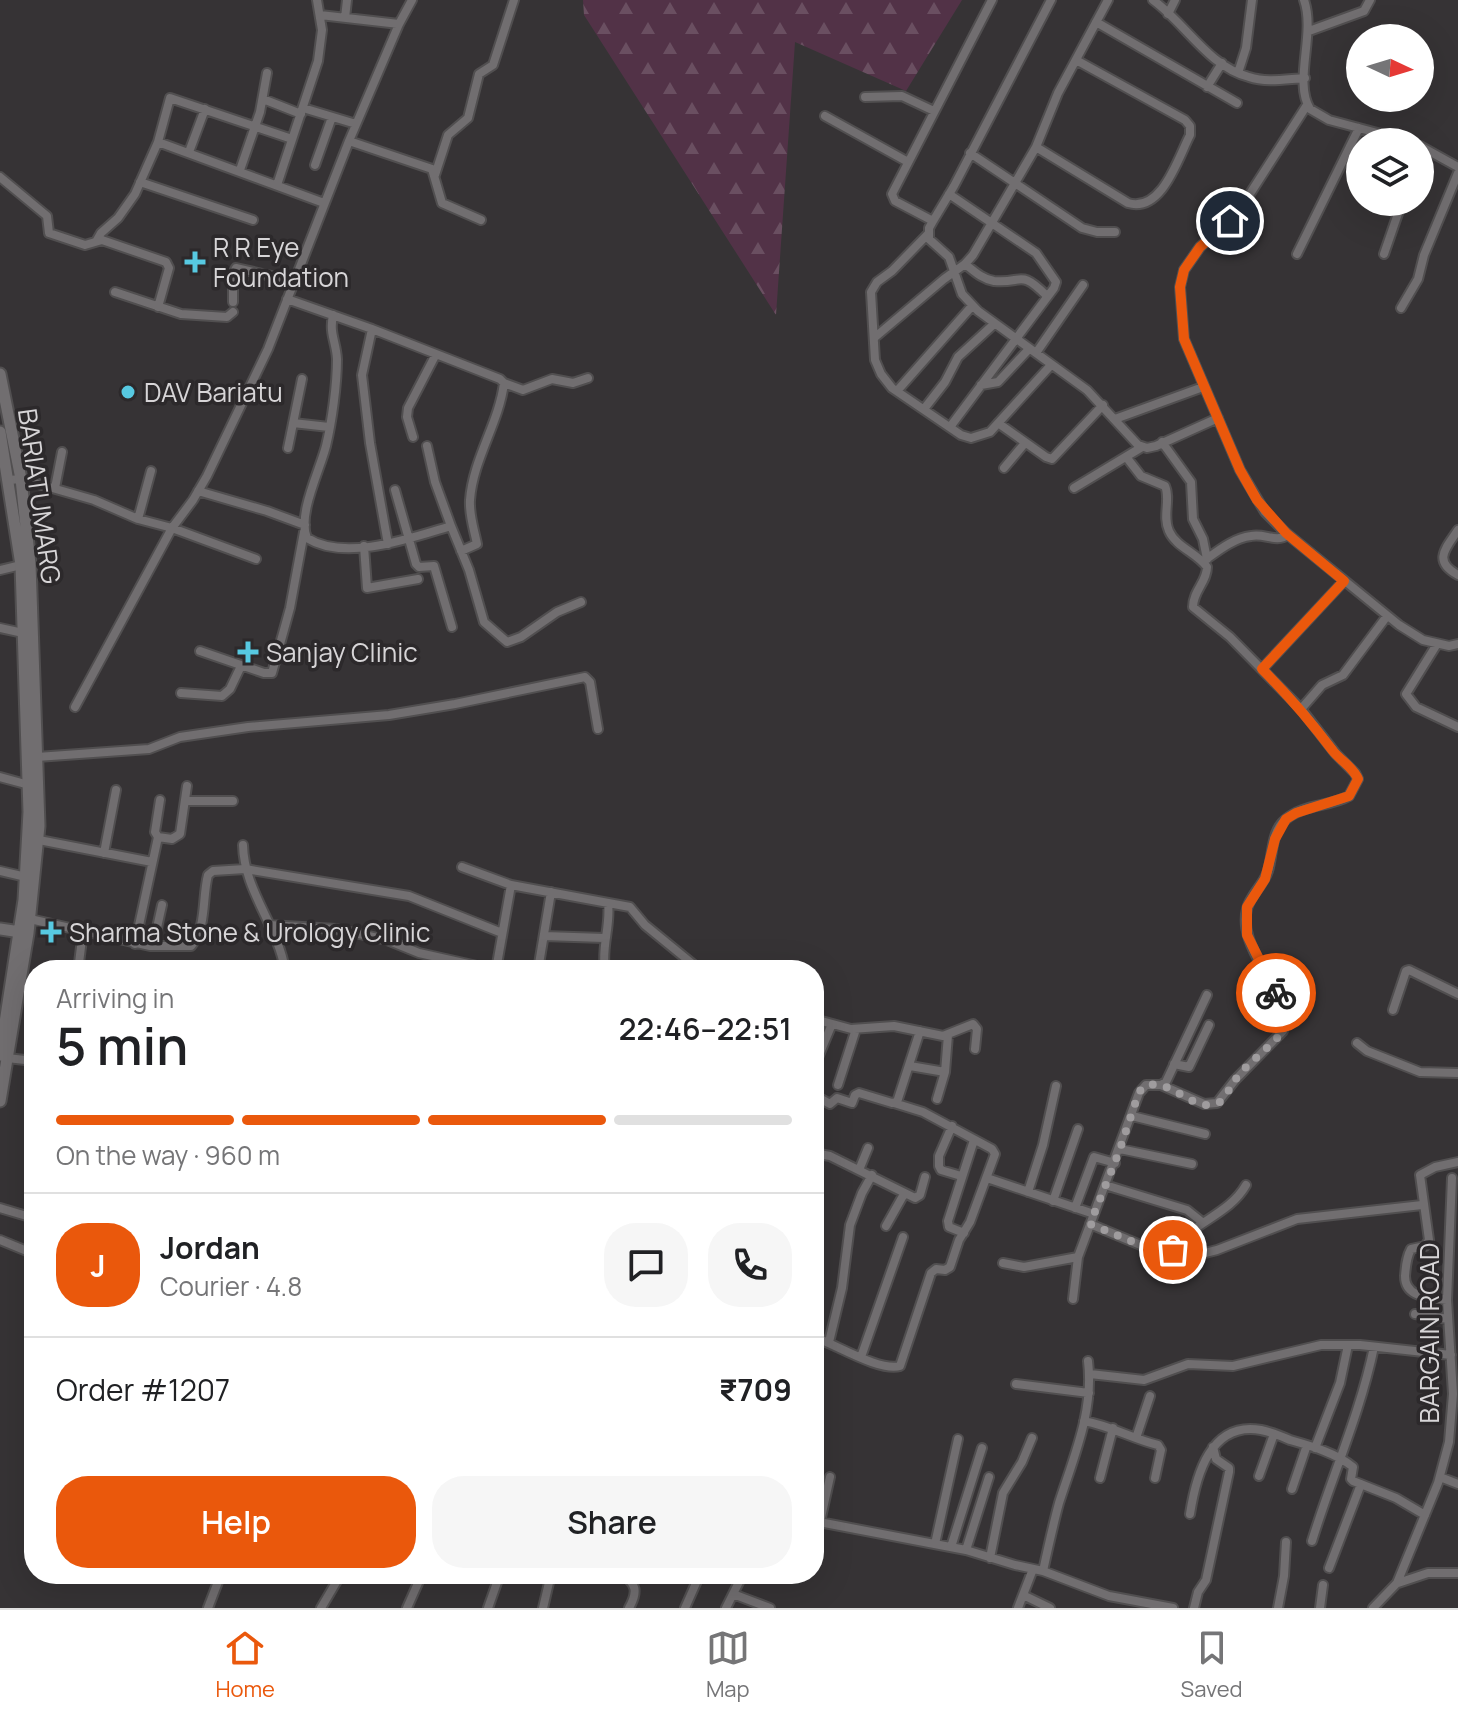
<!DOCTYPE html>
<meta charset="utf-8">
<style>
body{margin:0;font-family:Manrope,sans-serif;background:#f6f6f6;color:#202124;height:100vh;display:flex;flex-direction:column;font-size:30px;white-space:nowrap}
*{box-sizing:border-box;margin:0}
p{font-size:26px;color:#757577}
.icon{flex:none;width:44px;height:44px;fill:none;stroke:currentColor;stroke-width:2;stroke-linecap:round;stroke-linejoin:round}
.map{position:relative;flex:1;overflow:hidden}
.panel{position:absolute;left:24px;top:960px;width:800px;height:624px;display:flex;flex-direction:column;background:#fff;border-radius:32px;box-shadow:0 8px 32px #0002}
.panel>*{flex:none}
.needle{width:52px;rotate:94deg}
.buttons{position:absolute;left:1346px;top:24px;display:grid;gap:16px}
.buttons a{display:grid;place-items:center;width:88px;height:88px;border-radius:50%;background:#fff;box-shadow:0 8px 32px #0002;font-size:40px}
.pin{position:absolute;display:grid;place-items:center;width:68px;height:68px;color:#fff;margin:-34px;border:4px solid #fff;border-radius:50%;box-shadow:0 2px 8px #0007}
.courier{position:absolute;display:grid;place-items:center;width:80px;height:80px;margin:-40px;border:6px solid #ea580c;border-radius:50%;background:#fff;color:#222;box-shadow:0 2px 10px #0007}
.headline em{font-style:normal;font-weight:600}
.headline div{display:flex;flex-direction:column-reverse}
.headline{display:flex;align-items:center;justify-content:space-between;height:136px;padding:0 32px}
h1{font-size:52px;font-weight:600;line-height:60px}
.bar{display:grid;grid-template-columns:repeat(4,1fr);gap:12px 8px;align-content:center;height:96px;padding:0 32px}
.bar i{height:10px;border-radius:6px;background:#e0e0e0}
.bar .on{background:#ea580c}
.bar p{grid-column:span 4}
.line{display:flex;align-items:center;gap:20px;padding:0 32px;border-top:2px solid #e0e0e0}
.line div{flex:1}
.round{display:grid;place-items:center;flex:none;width:84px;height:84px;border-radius:32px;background:#f6f6f6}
.action{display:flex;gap:16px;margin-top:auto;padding:16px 32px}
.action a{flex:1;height:92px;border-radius:32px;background:#ea580c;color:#fff;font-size:32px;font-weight:600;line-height:92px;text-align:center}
.action a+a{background:#f6f6f6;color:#202124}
.tab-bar{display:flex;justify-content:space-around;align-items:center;height:112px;border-top:2px solid #e0e0e0;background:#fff;font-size:22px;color:#757577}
.tab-bar a{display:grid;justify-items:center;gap:4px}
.tab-bar .on{color:#ea580c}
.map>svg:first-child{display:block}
.forest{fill:url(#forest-firs)}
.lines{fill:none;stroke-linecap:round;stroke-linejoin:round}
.street-casing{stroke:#514f50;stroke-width:12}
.secondary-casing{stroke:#514f50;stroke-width:15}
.street{stroke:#716e70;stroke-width:8}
.secondary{stroke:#716e70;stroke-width:11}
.done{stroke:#9f9c9e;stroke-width:8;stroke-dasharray:0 14.4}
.route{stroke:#ea580c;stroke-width:10}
.poi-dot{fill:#57c9e1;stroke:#2c292b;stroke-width:3}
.labels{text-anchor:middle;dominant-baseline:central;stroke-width:7;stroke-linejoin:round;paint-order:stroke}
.poi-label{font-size:26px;fill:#d7d5d7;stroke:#2c292b;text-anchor:start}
.street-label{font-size:26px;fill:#d7d5d7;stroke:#2c292b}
</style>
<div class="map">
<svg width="1458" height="1608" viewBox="0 0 1458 1608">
<defs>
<pattern id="forest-firs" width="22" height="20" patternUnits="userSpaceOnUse" patternTransform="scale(2)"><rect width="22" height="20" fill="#523247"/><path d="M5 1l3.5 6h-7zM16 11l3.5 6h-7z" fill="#6a4f61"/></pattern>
</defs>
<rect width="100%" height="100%" fill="#363335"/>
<path class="forest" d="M 583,0 L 962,0 L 906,91 L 795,42 L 776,315 L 584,15 Z"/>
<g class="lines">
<defs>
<path id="street" d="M 1051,0 L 954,186 L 933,221 L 929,228 L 929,239 L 949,257 L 962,294 L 978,311 L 1087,390 L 1138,445 L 1147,448 L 1156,446 L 1218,418
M 1153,0 C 1186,24 1208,66 1249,77 C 1267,83 1286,79 1305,78
M 1304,0 C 1316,34 1293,81 1310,109 L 1329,120 L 1411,142
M 1168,14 L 1175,0
M 320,15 L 399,24
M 345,18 L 347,0
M 1096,22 L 1237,103
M 1309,31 L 1364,11 L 1370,0
M 1238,73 L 1246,48 L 1252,0
M 1207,87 L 1222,63
M 865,97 L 902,96 L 934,111
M 263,99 L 301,114
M 1307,105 L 1237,214 L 1200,247 L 1184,270 L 1180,287 L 1184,339 L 1240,470 L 1265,512 L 1286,533 L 1399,625 L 1423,640 L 1449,646 L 1458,644
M 303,108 L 356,124
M 825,116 L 908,162
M 349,141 L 432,169 L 442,203 L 481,220
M 158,142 L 324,203
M 1420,146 L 1458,167
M 1036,147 L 1128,203 C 1162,213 1178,158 1190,135 L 1190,126 L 1185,120 L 1076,60
M 189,152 L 205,109
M 970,153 L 1082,228 L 1097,232 L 1115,232
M 315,165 L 332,117
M 240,170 L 260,112 L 267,73
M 435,175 L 448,135 L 468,118 L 479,74 L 493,65 L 514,0
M 0,177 L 47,216 L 49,233 L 85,245 L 102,240 L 166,262 L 169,268 L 158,307
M 140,182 L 253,220
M 277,185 L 318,61 L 322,30 L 317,0
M 949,194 L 1036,253 L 1056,282 L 1054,288 L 950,427
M 933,221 L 895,201 L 892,194 L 992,0
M 928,234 L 892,271 L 877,282 L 871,292 L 875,360 L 881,374 L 892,388 L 961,435 L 971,438 L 990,432 L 1051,365
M 97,240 L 101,233 L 118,218 L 135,194 L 158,142 L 170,98 L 292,139
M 1297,254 L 1359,128
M 1384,254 L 1402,202
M 965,264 C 974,271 982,279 994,281 C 1023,284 1019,268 1047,296
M 115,292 L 181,314 L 227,317 L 233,312
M 287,299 L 372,329
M 233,302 L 233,274 L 236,268 L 294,281
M 1401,308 L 1418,279 L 1424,255 L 1458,173
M 333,315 C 329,334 336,341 337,359 C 337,384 332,421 326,446 C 320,470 297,515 307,538 C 345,562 411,538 451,526 L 435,482 L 427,446
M 874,338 L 944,279 L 965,264 L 973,255 L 1036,147 L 1058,93 L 1108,0
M 1036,353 L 1083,285
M 504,383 L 523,390 L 552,379 L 573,383 L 588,378
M 981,385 L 998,382 L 1029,349
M 897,391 L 972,306
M 924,409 L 945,382 L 958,357 L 994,324
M 1115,419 L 1203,387
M 293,423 L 329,427
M 998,423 L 1046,457 L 1052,459 L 1103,405
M 413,437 L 407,417 L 408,408 L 436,354
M 1162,442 L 1191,482 L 1193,519 L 1203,539 L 1207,559
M 288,448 L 302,379
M 1127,458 L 1141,476 L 1165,486 C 1171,499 1162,516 1169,531 C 1176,547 1197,553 1207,567 C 1207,582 1193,591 1193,607 L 1230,637 L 1301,709 L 1336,754 L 1355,773 L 1358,779 L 1349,796 C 1329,807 1303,804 1285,820 C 1271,832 1273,855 1268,871 C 1263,886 1250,895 1247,909 C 1237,948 1285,985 1283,1031 L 1235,1080 L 1217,1103 L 1204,1104 L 1161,1085
M 1004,468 L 1025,443
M 9,480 L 21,479 L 94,500 L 138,519 L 172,528 L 256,559
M 55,488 L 62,452
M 1074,488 L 1142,447
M 395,490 L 416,564 L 419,567 L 434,566 L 452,627
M 198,491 L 267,511 L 305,525
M 138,519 L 151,471
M 451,526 L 469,570 L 484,622 L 507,642 L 521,637 L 557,612 L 581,602
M 1458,530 C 1446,548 1432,561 1458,575
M 388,544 L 370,443 L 362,375 L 372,329 L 500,379 L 504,383 C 499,423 473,459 470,500 C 469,515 474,529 477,544 L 461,551
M 364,546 L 367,588 L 418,579
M 1205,560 C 1219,550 1234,538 1251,536 C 1265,533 1275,543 1288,535
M 0,570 L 21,565
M 0,628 L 23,633
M 1437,644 L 1406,694 L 1416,707 L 1458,727
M 200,651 L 264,673 L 272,673 L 290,608 L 304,532
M 1262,669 L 1344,581
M 181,693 L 222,696 L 230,689 L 241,666
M 75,707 L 172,528 L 193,500 L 207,476 L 268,349 L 349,141 L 399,24 L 412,0
M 1301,709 L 1322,685 L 1343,675 L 1387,616
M 37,757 L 149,749 L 180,737 L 248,727 L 389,715 L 455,704 L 585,677 L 590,682 L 598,729
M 0,777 L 29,785
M 185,801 L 233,801
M 158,837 L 172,839 L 180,834 L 187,786
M 39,840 L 152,862
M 243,845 C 244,891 278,926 285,970
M 104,853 L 116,790
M 462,867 L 511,885 L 630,907 L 645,925 L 700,970
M 0,871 L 26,877
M 30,919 L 150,946 L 191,946 C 207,928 202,897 208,875 L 213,871 L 245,869 L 409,896 L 502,933
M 269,925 L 336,929 L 387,940 L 419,953 L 495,970
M 544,936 L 604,938
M 135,944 L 158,837 L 155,832 L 160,800
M 153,946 L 162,905
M 79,963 L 83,931
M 496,970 L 511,885
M 538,970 L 551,892
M 605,970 C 601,946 611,926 608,903
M 19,987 L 34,991
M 1393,1010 L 1406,971 L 1409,970 L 1458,994
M 814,1019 L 851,1029 L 894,1026 L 943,1036 L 973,1024 L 977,1029 L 975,1049
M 1357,1043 L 1367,1051 L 1420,1072 L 1458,1073
M 7,1058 L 34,1061
M 1174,1064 L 1189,1067 L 1209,1025
M 910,1066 L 945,1072
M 814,1067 L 832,1024
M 838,1085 L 856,1029
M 814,1095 L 830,1104 L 837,1098 L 852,1103 L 855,1095 L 859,1093 L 892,1103 L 897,1102 L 920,1031
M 937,1099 L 945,1072 L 948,1035
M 1132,1116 L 1205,1134
M 952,1126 L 939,1156 L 939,1166 L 941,1170 L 961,1176
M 1120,1149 L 1192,1164
M 814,1153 L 830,1156 L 915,1198 L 920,1195 L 925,1177
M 859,1170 L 868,1148
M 987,1178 L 1094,1214
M 1105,1185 L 1187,1210 L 1202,1222
M 1028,1192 L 1043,1145 L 1056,1086
M 1053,1201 L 1078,1129
M 0,1208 L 30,1217 L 34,1214
M 1075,1208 L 1094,1157 L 1115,1163
M 1090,1224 L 1143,1246 L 1201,1254 L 1217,1250 L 1297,1219 L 1422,1205
M 886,1226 L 904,1194
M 964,1233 L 949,1227 L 948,1221 L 974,1140
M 0,1240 L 34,1254
M 1173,1250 C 1192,1222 1229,1215 1246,1185
M 1003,1263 L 1024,1267 L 1078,1257
M 1073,1299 L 1078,1257 L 1139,1093 L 1146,1085 L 1161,1085 L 1166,1082 L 1207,995
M 1447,1300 C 1429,1297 1405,1298 1405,1276 C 1406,1266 1406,1258 1411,1249 L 1425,1246 L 1429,1240 L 1420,1175 L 1435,1167 L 1458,1162
M 1415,1314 L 1448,1319
M 814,1337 C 835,1344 880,1372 900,1366 L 931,1273 L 936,1269 L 945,1270 L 950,1267 L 959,1240 L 970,1222 L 995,1154 L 992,1149 L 923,1112 L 894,1103
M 829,1342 L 842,1288 L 850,1225 L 862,1193 L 872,1175
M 861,1357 L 903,1237
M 1090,1374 L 1144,1380 L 1188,1364 L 1233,1366 L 1321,1345 L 1360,1345 L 1451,1355
M 1016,1384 L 1089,1393
M 1084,1421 C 1111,1426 1133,1439 1158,1445 L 1161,1450 L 1155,1478
M 1136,1438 L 1150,1396
M 1315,1448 L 1340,1383 L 1348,1345
M 1259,1476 L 1274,1434
M 1440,1477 L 1458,1484
M 1100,1478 L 1113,1428
M 1292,1489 L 1307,1445
M 1190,1514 C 1196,1476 1210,1421 1261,1430 C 1271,1432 1281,1436 1290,1440 C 1311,1446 1336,1453 1353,1467 L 1351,1479 L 1353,1481 L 1396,1498 L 1425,1515
M 814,1521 L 966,1550 L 1015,1565 L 1043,1571 L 1109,1596 L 1173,1608
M 820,1522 L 830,1477
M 1312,1541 C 1332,1476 1360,1414 1374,1347
M 935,1544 L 958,1439
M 951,1547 L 982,1448
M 966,1550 L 989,1477
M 990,1558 L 1003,1493 L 1022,1462 L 1032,1438
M 1329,1568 L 1361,1484
M 1043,1571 C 1048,1548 1053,1525 1059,1503 C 1074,1456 1094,1411 1088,1361
M 257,1574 L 266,1574
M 621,1574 C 637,1583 638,1592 629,1608
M 1398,1583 L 1428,1573 L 1458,1573
M 733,1594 L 770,1608
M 1023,1595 L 1050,1608
M 208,1608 L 221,1574
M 321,1608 L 341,1574
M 407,1608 L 422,1574
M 488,1608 L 500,1574
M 543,1608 L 551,1574
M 685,1608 L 700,1574
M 726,1608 L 743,1574
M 1018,1608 L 1033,1569
M 1194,1608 L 1198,1592 L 1206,1580 L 1229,1472 L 1229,1468 L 1216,1459 L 1213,1447
M 1278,1608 L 1284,1576 L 1286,1542
M 1320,1608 L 1323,1585
M 1373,1608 L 1397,1583 L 1438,1483 L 1449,1442 L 1453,1394 L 1447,1300 L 1452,1178"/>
<path id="secondary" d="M 0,374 L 21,479 L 30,564 L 39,826 L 28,933 L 0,1101
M 0,432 L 21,565 L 29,812 L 24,900 L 0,1055
M 0,929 L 27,933"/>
</defs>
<use href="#street" class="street-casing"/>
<use href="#secondary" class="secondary-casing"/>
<use href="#street" class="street"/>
<use href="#secondary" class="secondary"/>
</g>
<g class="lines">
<path class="done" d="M 1173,1250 L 1143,1246 L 1090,1224 L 1119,1152 L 1137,1098 L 1141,1089 C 1165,1071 1190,1112 1216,1104 C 1226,1100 1229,1088 1235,1080 C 1249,1061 1269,1049 1283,1031 L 1283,1010 L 1276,993"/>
<path class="route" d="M 1230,221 L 1200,247 L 1184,270 L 1180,287 L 1184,339 L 1240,470 L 1257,500 L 1286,533 L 1344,581 L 1262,669 C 1288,695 1311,722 1333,751 C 1341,761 1353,767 1358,779 L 1349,796 L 1296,813 L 1286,819 L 1275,839 L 1265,879 L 1247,907 L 1247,935 L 1276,993"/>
</g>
<g class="poi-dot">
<path d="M191 250h8v8h8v8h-8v8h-8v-8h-8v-8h8z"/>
<circle cx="128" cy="392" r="8"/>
<path d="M244 640h8v8h8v8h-8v8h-8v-8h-8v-8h8z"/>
<path d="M47 920h8v8h8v8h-8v8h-8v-8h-8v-8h8z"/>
</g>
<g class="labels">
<g class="poi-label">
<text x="213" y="247">R R Eye<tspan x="213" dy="30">Foundation</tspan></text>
<text x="144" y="392">DAV Bariatu</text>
<text x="266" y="652">Sanjay Clinic</text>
<text x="69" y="932">Sharma Stone &amp; Urology Clinic</text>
</g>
<g class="street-label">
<text transform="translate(40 496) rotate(82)">BARIATUMARG</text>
<text transform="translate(1429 1333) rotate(-90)">BARGAIN ROAD</text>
</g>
</g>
</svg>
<div class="buttons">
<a><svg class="needle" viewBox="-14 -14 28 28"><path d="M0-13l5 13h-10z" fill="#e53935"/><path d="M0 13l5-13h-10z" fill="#757577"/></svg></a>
<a><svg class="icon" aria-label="layers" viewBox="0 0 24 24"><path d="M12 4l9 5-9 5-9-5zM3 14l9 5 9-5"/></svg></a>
</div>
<div class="pin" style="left:1173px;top:1250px;background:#ea580c"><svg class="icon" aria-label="bag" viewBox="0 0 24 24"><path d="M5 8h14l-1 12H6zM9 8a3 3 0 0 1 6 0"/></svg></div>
<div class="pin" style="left:1230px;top:221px;background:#1f2937"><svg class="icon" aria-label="home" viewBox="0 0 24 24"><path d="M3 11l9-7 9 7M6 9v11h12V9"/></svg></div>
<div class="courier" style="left:1276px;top:993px"><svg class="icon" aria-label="bike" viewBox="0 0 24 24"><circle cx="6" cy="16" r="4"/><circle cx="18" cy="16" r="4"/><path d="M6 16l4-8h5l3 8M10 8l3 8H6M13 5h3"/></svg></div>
<section class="panel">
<div class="headline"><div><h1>5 min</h1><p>Arriving in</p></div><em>22:46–22:51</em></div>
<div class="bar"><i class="on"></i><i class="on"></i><i class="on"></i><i></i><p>On the way · 960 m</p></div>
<div class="line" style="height:144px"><b class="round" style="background:#ea580c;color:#fff">J</b><div><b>Jordan</b><p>Courier · 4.8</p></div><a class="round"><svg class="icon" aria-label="chat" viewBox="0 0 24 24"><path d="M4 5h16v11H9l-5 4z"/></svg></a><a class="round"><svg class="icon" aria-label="phone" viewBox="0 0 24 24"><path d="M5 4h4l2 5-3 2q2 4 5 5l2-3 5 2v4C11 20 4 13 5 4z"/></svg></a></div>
<div class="line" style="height:104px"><div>Order #1207</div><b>₹709</b></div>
<div class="action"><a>Help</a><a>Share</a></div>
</section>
</div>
<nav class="tab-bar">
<a class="on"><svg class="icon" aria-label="home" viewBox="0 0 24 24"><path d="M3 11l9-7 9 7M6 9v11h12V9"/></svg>Home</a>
<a><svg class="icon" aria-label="map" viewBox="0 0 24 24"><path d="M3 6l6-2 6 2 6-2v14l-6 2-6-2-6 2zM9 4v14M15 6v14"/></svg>Map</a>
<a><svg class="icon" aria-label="saved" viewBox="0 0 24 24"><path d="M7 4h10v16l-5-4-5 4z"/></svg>Saved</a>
</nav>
